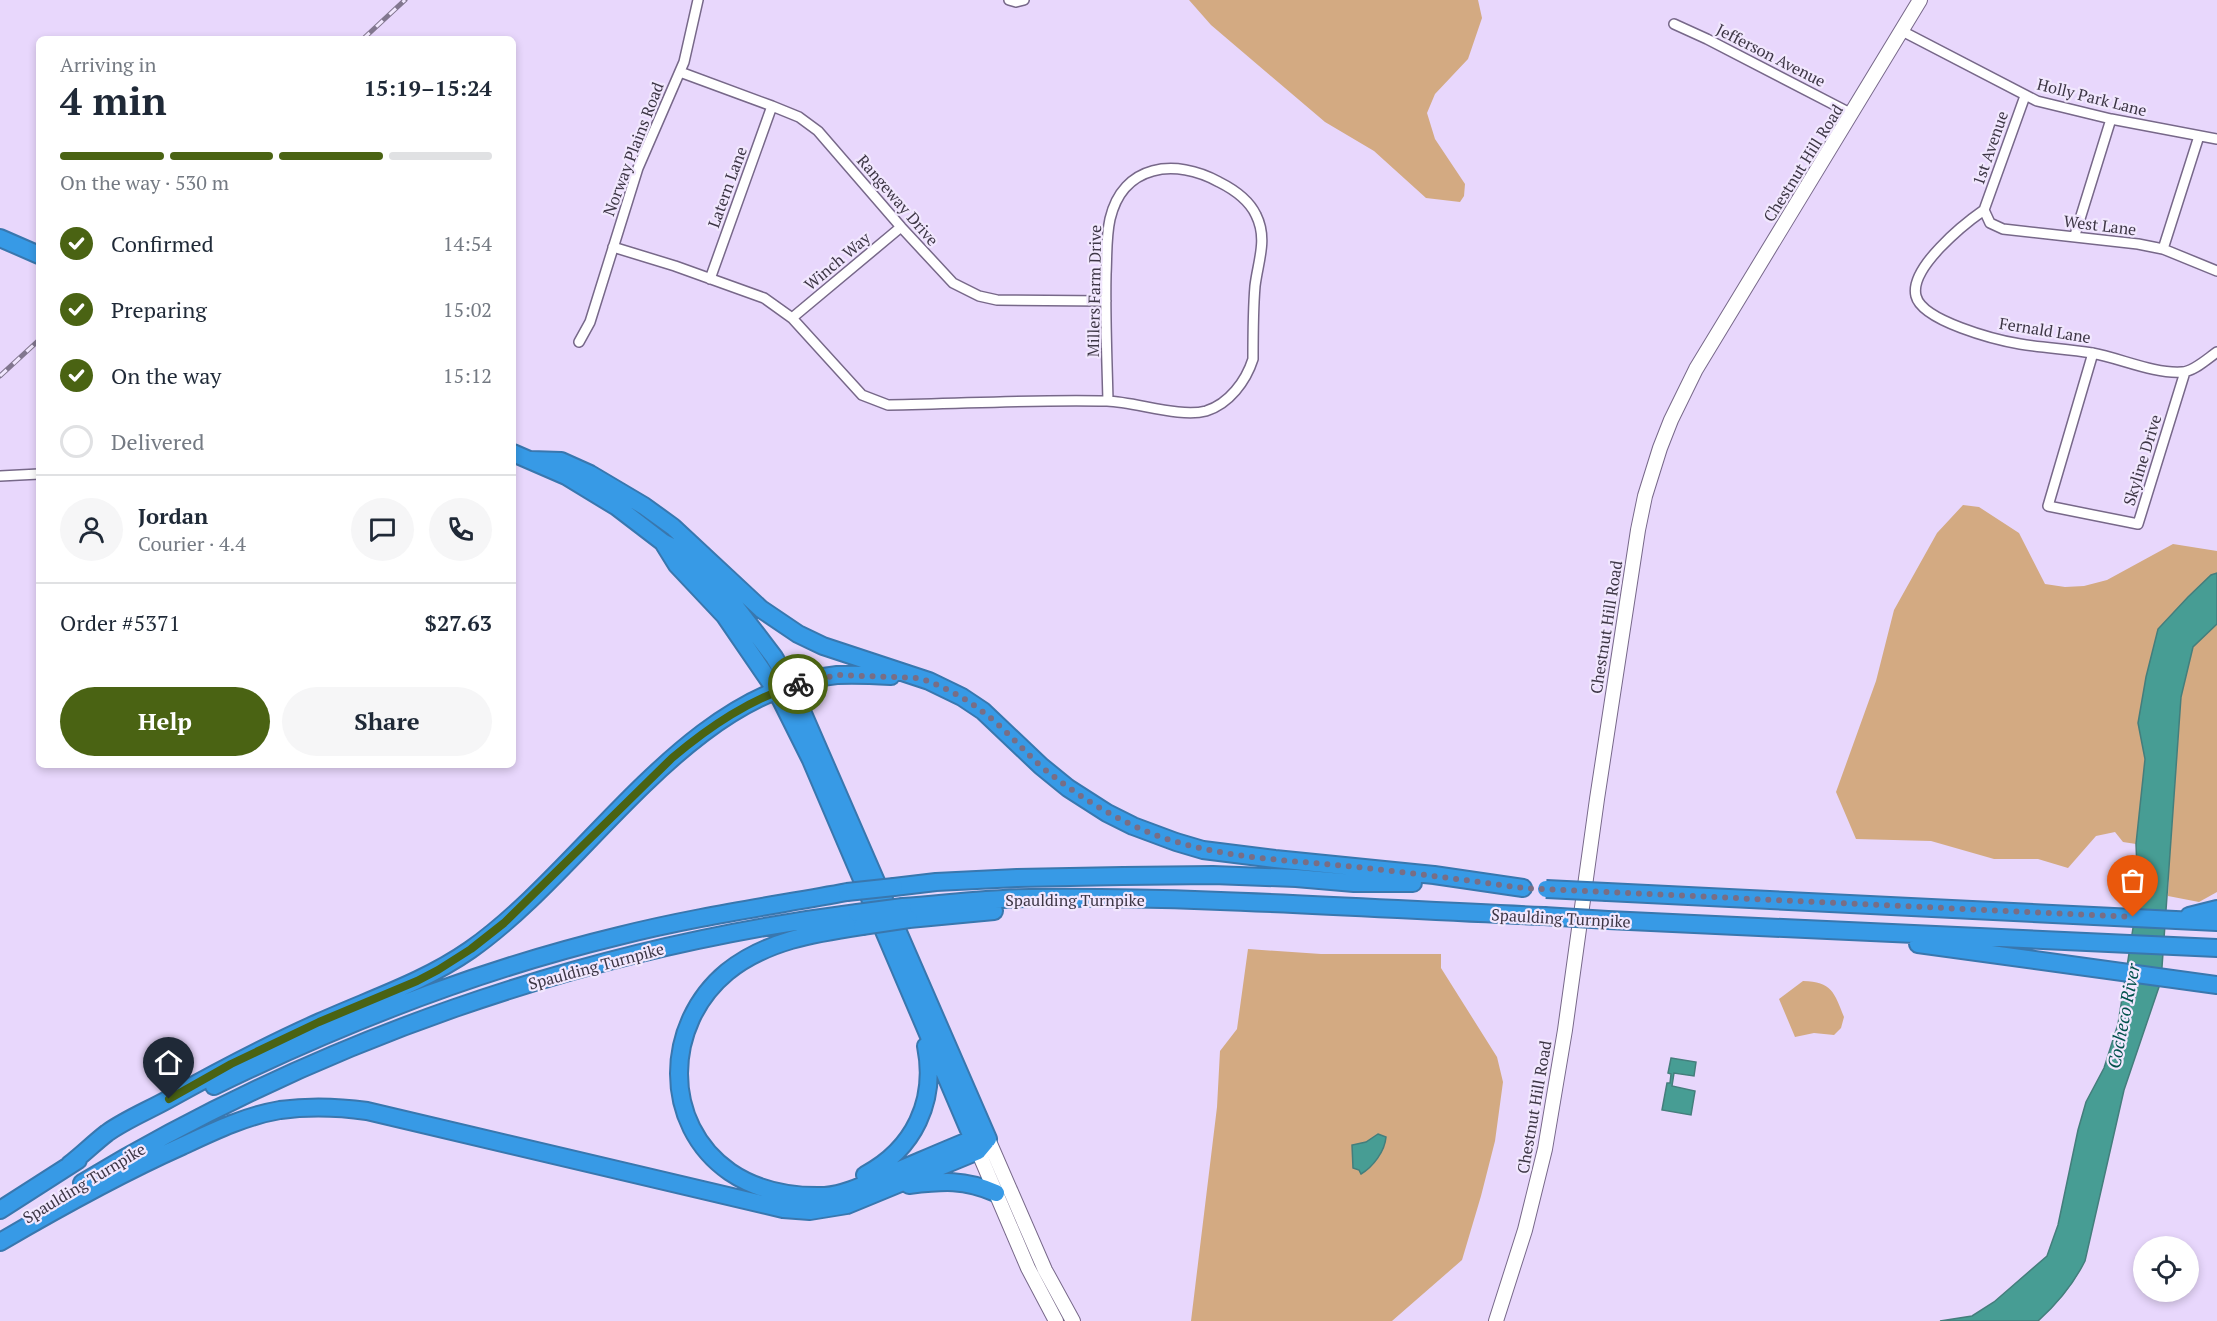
<!DOCTYPE html>
<meta charset="utf-8">
<style>
body{margin:0;font-family:"PT Serif",serif;background:#f6f6f7;color:#1f2937;height:100vh;display:flex;flex-direction:column;font-size:22px;white-space:nowrap}
*{box-sizing:border-box;margin:0}
p{font-size:20px;color:#747a83}
.icon{flex:none;width:33px;height:33px;fill:none;stroke:currentColor;stroke-width:2;stroke-linecap:round;stroke-linejoin:round}
.map{position:relative;flex:1;overflow:hidden}
.drawer{position:absolute;left:36px;top:36px;width:480px;height:732px;display:flex;flex-direction:column;background:#fff;border-radius:9px;box-shadow:0 3px 9px #0003}
.drawer>*{flex:none}
.buttons{position:absolute;left:2133px;top:1236px;display:grid;gap:12px}
.buttons a{display:grid;place-items:center;width:66px;height:66px;border-radius:50%;background:#fff;box-shadow:0 3px 9px #0003;font-size:30px}
.pin{position:absolute;display:grid;place-items:center;width:51px;height:51px;color:#fff;margin:-62px -26px;border-radius:50% 50% 50% 0;rotate:-45deg;box-shadow:0 0 6px #0007}
.pin .icon{rotate:45deg}
.courier{position:absolute;display:grid;place-items:center;width:60px;height:60px;margin:-30px;border:4px solid #4a6313;border-radius:50%;background:#fff;color:#222;box-shadow:0 2px 8px #0007}
.overview em{font-style:normal;font-weight:600}
.overview div{display:flex;flex-direction:column-reverse}
.overview{display:flex;align-items:center;justify-content:space-between;height:102px;padding:0 24px}
h1{font-size:39px;font-weight:600;line-height:45px}
.bar{display:grid;grid-template-columns:repeat(4,1fr);gap:9px 6px;align-content:center;height:72px;padding:0 24px}
.bar i{height:8px;border-radius:4px;background:#e0e1e3}
.bar .selected{background:#4a6313}
.bar p{grid-column:span 4}
.line{display:flex;align-items:center;gap:15px;padding:0 24px;border-top:2px solid #e0e1e3}
.line div{flex:1}
.round{display:grid;place-items:center;flex:none;width:63px;height:63px;border-radius:32px;background:#f6f6f7}
ol{padding:0 24px;list-style:none}
li{display:flex;align-items:center;gap:18px;height:66px}
li p{margin-inline-start:auto}
li .icon{padding:6px;border-radius:50%;background:#4a6313;color:#fff;stroke-width:4}
li:last-child{color:#747a83}
li i{width:33px;height:33px;border:3px solid #e0e1e3;border-radius:50%}
.cta{display:flex;gap:12px;margin-top:auto;padding:12px 24px}
.cta a{flex:1;height:69px;border-radius:36px;background:#4a6313;color:#fff;font-size:24px;font-weight:600;line-height:69px;text-align:center}
.cta a+a{background:#f6f6f7;color:#1f2937}
.map>svg:first-child{display:block}
.green{fill:#d3aa82}
.water{fill:#479d94;stroke:#447e7c;stroke-width:1.5}
.lines{fill:none;stroke-linecap:round;stroke-linejoin:round}
.street-casing{stroke:#776889;stroke-width:12}
.secondary-casing{stroke:#776889;stroke-width:16}
.highway-casing{stroke:#3977ae;stroke-width:20}
.street{stroke:#fff;stroke-width:9}
.secondary{stroke:#fff;stroke-width:14}
.highway{stroke:#379ae6;stroke-width:16}
.rail-casing{stroke:#82778f;stroke-width:5}
.rail{stroke:#f1e7fe;stroke-width:3;stroke-dasharray:9;stroke-linecap:butt}
.highway-bridge-casing{stroke:#3977ae;stroke-width:20;stroke-linecap:butt}
.highway-bridge{stroke:#379ae6;stroke-width:16}
.done{stroke:#796e85;stroke-width:6;stroke-dasharray:0 10.8}
.route{stroke:#4a6313;stroke-width:8}
.labels{text-anchor:middle;dominant-baseline:central;stroke-width:4.5;stroke-linejoin:round;paint-order:stroke}
.street-label{font-size:16px;fill:#3d3645;stroke:#f1e7fe}
.water-label{font-size:18px;font-style:italic;fill:#00514b;stroke:#f1e7fe}
</style>
<div class="map">
<svg width="2217" height="1321" viewBox="0 0 2217 1321">
<rect width="100%" height="100%" fill="#e8d7fc"/>
<path class="green" d="M 1189,0 L 1478,0 L 1482,18 L 1468,59 L 1435,94 L 1427,113 L 1435,139 L 1465,184 L 1464,196 L 1460,202 L 1426,198 L 1374,151 L 1325,122 L 1211,25 Z
M 1963,505 L 1979,507 L 2019,533 L 2045,584 L 2065,587 L 2084,586 L 2107,580 L 2173,544 L 2217,551 L 2217,573 L 2211,575 L 2158,629 L 2146,677 L 2138,723 L 2145,759 L 2136,844 L 2123,842 L 2115,832 L 2096,836 L 2068,868 L 2038,859 L 1994,859 L 1931,841 L 1856,839 L 1836,792 L 1876,681 L 1894,610 L 1937,533 Z
M 2217,624 L 2217,892 L 2199,902 L 2168,896 L 2169,868 L 2181,697 L 2193,647 Z
M 1248,949 L 1321,954 L 1441,954 L 1441,968 L 1497,1057 L 1503,1082 L 1495,1141 L 1481,1196 L 1462,1260 L 1392,1321 L 1191,1321 L 1217,1107 L 1220,1051 L 1237,1029 Z
M 1803,981 C 1832,982 1834,992 1844,1017 L 1841,1028 L 1834,1035 L 1814,1033 L 1795,1037 L 1779,999 Z"/>
<path class="water" d="M 2217,573 L 2217,624 L 2193,647 L 2181,697 L 2161,981 L 2124,1090 L 2085,1261 C 2073,1285 2058,1303 2038,1321 L 1940,1321 L 1972,1316 L 1994,1302 L 2047,1256 L 2058,1225 L 2078,1130 L 2086,1102 L 2104,1068 L 2118,1024 L 2138,896 L 2136,844 L 2145,759 L 2138,723 L 2146,677 L 2158,629 L 2188,597 L 2211,575 Z
M 1671,1058 L 1696,1062 L 1694,1076 L 1674,1073 L 1672,1086 L 1695,1091 L 1691,1115 L 1662,1110 L 1667,1083 L 1670,1083 L 1671,1074 L 1668,1073 Z
M 1378,1134 L 1386,1137 C 1385,1151 1373,1167 1361,1174 L 1359,1170 L 1353,1168 L 1352,1145 L 1366,1142 Z"/>
<g class="lines">
<defs>
<path id="street" d="M 1009,0 L 1016,2 L 1024,0
M 1674,24 L 1707,39 L 1852,114
M 1902,31 L 2037,101 L 2111,119 L 2217,139
M 680,72 L 772,106 L 799,117 L 818,131 L 901,227 L 953,283 L 979,296 L 997,300 L 1106,301
M 1984,210 C 1964,224 1909,268 1916,296 C 1922,321 1996,340 2020,344 C 2044,348 2068,349 2092,353 C 2120,358 2154,374 2182,372 C 2193,372 2207,359 2217,352
M 1984,210 L 1990,223 L 2003,229 L 2138,244 L 2163,249 L 2217,271
M 1984,210 L 2025,96
M 2075,235 L 2111,119
M 613,247 L 675,266 L 764,298 L 792,318 L 862,395 L 888,405 C 961,404 1034,399 1107,401 C 1136,402 1180,418 1206,411 C 1229,404 1246,381 1253,359 C 1253,335 1253,310 1255,286 C 1258,261 1268,239 1256,215 C 1249,200 1233,189 1219,182 C 1175,158 1123,164 1110,219 C 1106,237 1107,256 1106,274 C 1105,316 1107,359 1108,401
M 2163,249 L 2199,136
M 710,279 L 772,106
M 792,318 L 901,227
M 579,342 L 590,322 L 638,168 L 684,62 L 698,0
M 2093,353 L 2048,506 L 2138,524 L 2185,372
M 0,476 L 39,474"/>
<path id="secondary" d="M 988,1139 L 1045,1270 L 1073,1321
M 978,1151 L 1028,1268 L 1056,1321
M 1496,1321 L 1525,1230 L 1545,1149 L 1565,1030 L 1597,799 L 1638,530 L 1645,496 L 1660,448 L 1671,420 L 1696,369 L 1920,0"/>
<path id="highway" d="M 0,238 L 39,255
M 513,453 L 566,476 L 617,507 L 664,543 L 688,555 L 732,602 L 774,657 L 791,686 L 988,1139
M 531,460 L 561,461 L 590,474 L 644,506 L 673,527 L 761,609 L 798,634 L 823,646 L 929,681 L 962,697 L 983,711 L 1041,766 L 1068,788 L 1107,813 L 1133,826 L 1176,842 L 1203,850 L 1275,859 L 1434,875 L 1523,888
M 664,544 L 677,565 L 725,616 L 777,692 L 811,760 L 978,1151
M 894,887 L 936,882 L 1017,878 L 1123,876 L 1213,875 L 1296,878 L 1354,883 L 1413,883
M 1607,892 L 2217,922
M 903,907 C 945,904 988,898 1030,898 C 1202,896 1373,909 1544,916
M 2189,916 L 2217,909
M 909,919 L 994,911
M 1608,920 L 2217,948
M 862,926 C 815,933 765,941 727,972 C 664,1024 661,1124 730,1172 C 758,1191 792,1197 825,1196 C 846,1194 866,1184 885,1176 C 914,1164 943,1151 973,1139 L 982,1139
M 1918,944 L 2217,985
M 214,1086 C 343,1023 478,970 619,936 C 694,917 771,906 847,892
M 69,1165 C 82,1155 94,1143 107,1133 C 125,1120 147,1111 167,1100 C 217,1072 268,1045 320,1022 C 371,999 424,982 470,950 C 587,868 686,690 837,675 C 855,674 874,675 891,676
M 865,1175 C 914,1149 937,1101 926,1046
M 82,1183 C 318,1041 583,948 857,913
M 909,1185 C 943,1181 964,1179 996,1193
M 0,1210 L 78,1160
M 0,1242 C 60,1207 119,1174 182,1146 C 214,1131 245,1116 280,1110 C 310,1106 338,1107 367,1111 L 783,1209 L 810,1211 L 847,1205 L 978,1151 L 988,1139"/>
</defs>
<use href="#street" class="street-casing"/>
<use href="#secondary" class="secondary-casing"/>
<use href="#highway" class="highway-casing"/>
<use href="#street" class="street"/>
<use href="#secondary" class="secondary"/>
<use href="#highway" class="highway"/>
<defs>
<path id="rail" d="M 363,39 L 405,0
M 0,376 L 39,340"/>
</defs>
<use href="#rail" class="rail-casing"/>
<use href="#rail" class="rail"/>
<defs>
<path id="highway-bridge" d="M 1546,889 L 1607,892
M 847,892 L 894,887
M 857,913 L 903,907
M 1544,916 L 1608,920
M 862,926 L 909,919"/>
</defs>
<use href="#highway-bridge" class="highway-bridge-casing"/>
<use href="#highway-bridge" class="highway-bridge"/>
</g>
<g class="lines">
<path class="done" d="M 798,684 L 837,675 L 919,678 C 952,689 979,706 1004,730 C 1017,742 1029,756 1043,768 C 1070,790 1099,809 1130,824 C 1197,857 1274,859 1347,866 C 1406,872 1465,880 1523,888 L 2133,917"/>
<path class="route" d="M 169,1099 L 231,1064 L 319,1022 L 417,981 L 438,970 L 471,949 L 504,923 L 672,758 C 710,726 750,699 798,684"/>
</g>
<g class="labels">
<g class="street-label">
<text transform="translate(1771 55) rotate(27)">Jefferson Avenue</text>
<text transform="translate(2092 97) rotate(14)">Holly Park Lane</text>
<text transform="translate(1990 148) rotate(-71)">1st Avenue</text>
<text transform="translate(633 149) rotate(-69)">Norway Plains Road</text>
<text transform="translate(1803 163) rotate(-58)">Chestnut Hill Road</text>
<text transform="translate(727 187) rotate(-70)">Latern Lane</text>
<text transform="translate(898 200) rotate(49)">Rangeway Drive</text>
<text transform="translate(2100 225) rotate(7)">West Lane</text>
<text transform="translate(837 261) rotate(-40)">Winch Way</text>
<text transform="translate(1094 291) rotate(-89)">Millers Farm Drive</text>
<text transform="translate(2045 330) rotate(9)">Fernald Lane</text>
<text transform="translate(2142 460) rotate(-73)">Skyline Drive</text>
<text transform="translate(1606 627) rotate(-81)">Chestnut Hill Road</text>
<text x="1075" y="900">Spaulding Turnpike</text>
<text transform="translate(1561 918) rotate(3)">Spaulding Turnpike</text>
<text transform="translate(596 966) rotate(-15)">Spaulding Turnpike</text>
<text transform="translate(1534 1107) rotate(-80)">Chestnut Hill Road</text>
<text transform="translate(84 1183) rotate(-31)">Spaulding Turnpike</text>
</g>
<g class="water-label">
<text transform="translate(2123 1016) rotate(-79)">Cocheco River</text>
</g>
</g>
</svg>
<div class="buttons">
<a><svg class="icon" aria-label="locate" viewBox="0 0 24 24"><circle cx="12" cy="12" r="6"/><path d="M12 2v4M12 18v4M2 12h4M18 12h4"/></svg></a>
</div>
<div class="pin" style="left:2133px;top:917px;background:#ea580c"><svg class="icon" aria-label="bag" viewBox="0 0 24 24"><path d="M5 8h14l-1 12H6zM9 8a3 3 0 0 1 6 0"/></svg></div>
<div class="pin" style="left:169px;top:1099px;background:#1f2937"><svg class="icon" aria-label="home" viewBox="0 0 24 24"><path d="M3 11l9-7 9 7M6 9v11h12V9"/></svg></div>
<div class="courier" style="left:798px;top:684px"><svg class="icon" aria-label="bike" viewBox="0 0 24 24"><circle cx="6" cy="16" r="4"/><circle cx="18" cy="16" r="4"/><path d="M6 16l4-8h5l3 8M10 8l3 8H6M13 5h3"/></svg></div>
<section class="drawer">
<div class="overview"><div><h1>4 min</h1><p>Arriving in</p></div><em>15:19–15:24</em></div>
<div class="bar"><i class="selected"></i><i class="selected"></i><i class="selected"></i><i></i><p>On the way · 530 m</p></div>
<ol>
<li><svg class="icon" aria-label="check" viewBox="0 0 24 24"><path d="M5 12l5 5 9-10"/></svg>Confirmed<p>14:54</p></li>
<li><svg class="icon" aria-label="check" viewBox="0 0 24 24"><path d="M5 12l5 5 9-10"/></svg>Preparing<p>15:02</p></li>
<li><svg class="icon" aria-label="check" viewBox="0 0 24 24"><path d="M5 12l5 5 9-10"/></svg>On the way<p>15:12</p></li>
<li><i></i>Delivered</li>
</ol>
<div class="line" style="height:108px"><a class="round"><svg class="icon" aria-label="person" viewBox="0 0 24 24"><circle cx="12" cy="8" r="4"/><path d="M4 21q1-7 8-7t8 7"/></svg></a><div><b>Jordan</b><p>Courier · 4.4</p></div><a class="round"><svg class="icon" aria-label="chat" viewBox="0 0 24 24"><path d="M4 5h16v11H9l-5 4z"/></svg></a><a class="round"><svg class="icon" aria-label="phone" viewBox="0 0 24 24"><path d="M5 4h4l2 5-3 2q2 4 5 5l2-3 5 2v4C11 20 4 13 5 4z"/></svg></a></div>
<div class="line" style="height:78px"><div>Order #5371</div><b>$27.63</b></div>
<div class="cta"><a>Help</a><a>Share</a></div>
</section>
</div>
